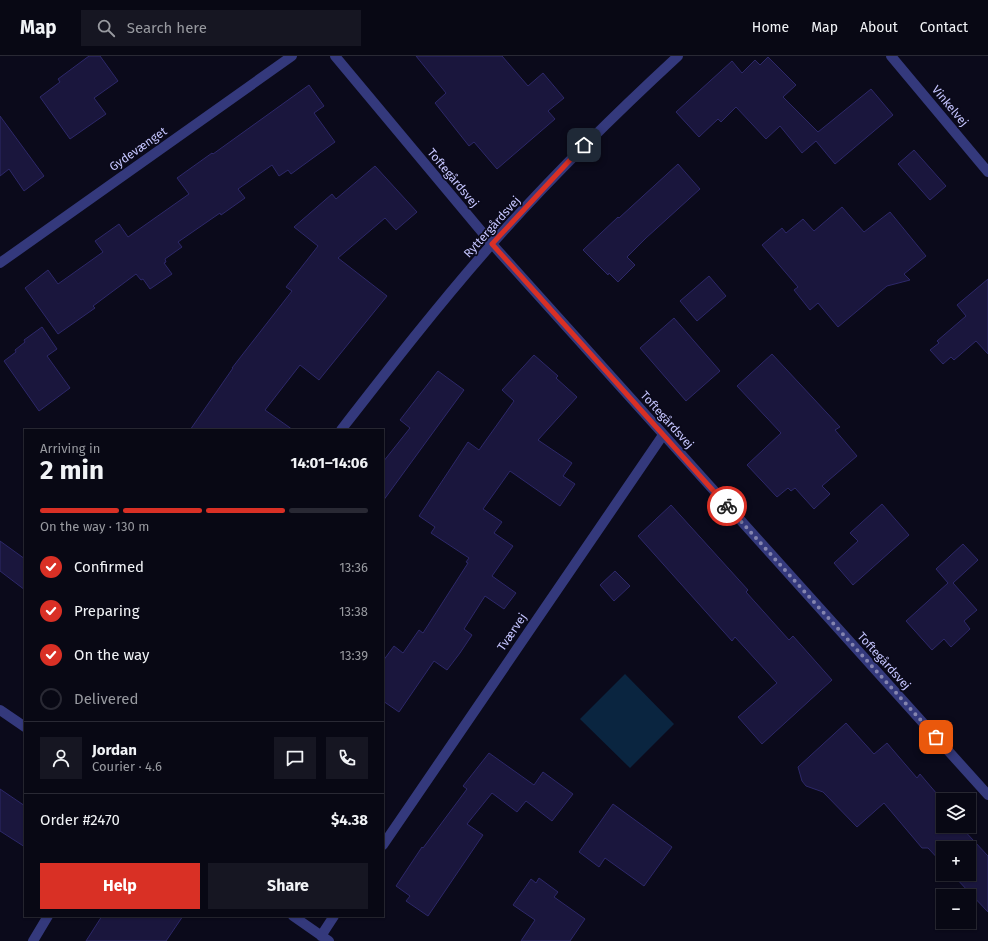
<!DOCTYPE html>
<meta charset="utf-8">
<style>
body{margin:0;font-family:"Fira Sans",sans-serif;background:#161622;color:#f1f3f6;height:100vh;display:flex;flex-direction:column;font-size:15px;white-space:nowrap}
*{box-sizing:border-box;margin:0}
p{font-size:13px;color:#989aa0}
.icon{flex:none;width:22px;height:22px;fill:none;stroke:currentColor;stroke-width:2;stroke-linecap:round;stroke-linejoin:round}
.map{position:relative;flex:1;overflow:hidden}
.drawer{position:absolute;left:24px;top:373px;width:360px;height:488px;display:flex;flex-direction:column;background:#080814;border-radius:0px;box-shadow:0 1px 3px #0004,0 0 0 1px #292934}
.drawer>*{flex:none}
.tools{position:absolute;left:936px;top:737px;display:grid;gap:8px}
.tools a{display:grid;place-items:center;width:40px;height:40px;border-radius:0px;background:#080814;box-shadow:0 1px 3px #0004,0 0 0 1px #292934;font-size:20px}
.pin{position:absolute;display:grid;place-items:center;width:34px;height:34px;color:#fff;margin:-17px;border-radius:8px;box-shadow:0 2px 6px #0006}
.courier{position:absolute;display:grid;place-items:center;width:40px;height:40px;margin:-20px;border:3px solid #d93025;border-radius:50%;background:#fff;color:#222;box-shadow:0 1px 5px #0007}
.headline em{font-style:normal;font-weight:700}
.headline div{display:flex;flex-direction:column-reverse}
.headline{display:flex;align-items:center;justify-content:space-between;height:68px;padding:0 16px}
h1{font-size:26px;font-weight:700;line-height:30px}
.bar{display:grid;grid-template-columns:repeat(4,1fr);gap:6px 4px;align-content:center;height:48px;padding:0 16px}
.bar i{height:5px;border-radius:3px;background:#292934}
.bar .selected{background:#d93025}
.bar p{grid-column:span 4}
.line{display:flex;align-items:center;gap:10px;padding:0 16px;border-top:1px solid #292934}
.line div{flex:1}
.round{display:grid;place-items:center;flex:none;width:42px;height:42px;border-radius:0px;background:#161622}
ol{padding:0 16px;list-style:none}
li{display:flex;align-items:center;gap:12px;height:44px}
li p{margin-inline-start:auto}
li .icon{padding:4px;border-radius:50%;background:#d93025;color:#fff;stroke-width:4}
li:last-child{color:#989aa0}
li i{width:22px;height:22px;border:2px solid #292934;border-radius:50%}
.primary-button{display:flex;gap:8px;margin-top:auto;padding:8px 16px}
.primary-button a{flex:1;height:46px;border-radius:0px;background:#d93025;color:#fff;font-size:16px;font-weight:700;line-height:46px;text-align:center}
.primary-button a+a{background:#161622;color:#f1f3f6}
header{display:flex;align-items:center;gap:24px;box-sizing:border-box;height:56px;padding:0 20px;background:#080814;border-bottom:1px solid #292934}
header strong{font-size:19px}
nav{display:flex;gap:22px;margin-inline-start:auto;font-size:14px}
.search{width:280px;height:36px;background:#161622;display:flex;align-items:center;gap:10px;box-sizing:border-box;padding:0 14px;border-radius:0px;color:#989aa0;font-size:15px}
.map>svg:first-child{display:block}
.water{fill:#0a2540}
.building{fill:#1a163d;stroke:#2d2869}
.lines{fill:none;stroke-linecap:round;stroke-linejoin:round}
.minor{stroke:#34397c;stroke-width:10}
.done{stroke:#8484af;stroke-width:4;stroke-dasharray:0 7.2}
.route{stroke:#d93025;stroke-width:5}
.labels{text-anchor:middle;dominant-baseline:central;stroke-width:3.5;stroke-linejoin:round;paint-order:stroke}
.street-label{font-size:12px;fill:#c5c5ff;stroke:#0b0a1b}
</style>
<header>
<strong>Map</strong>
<div class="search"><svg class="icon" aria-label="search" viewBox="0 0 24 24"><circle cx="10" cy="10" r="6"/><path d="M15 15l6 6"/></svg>Search here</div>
<nav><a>Home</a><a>Map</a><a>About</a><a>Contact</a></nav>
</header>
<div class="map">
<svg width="988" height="885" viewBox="0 0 988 885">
<rect width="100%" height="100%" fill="#0b0a1b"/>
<path class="water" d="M 625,618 L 674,668 L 630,712 L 580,663 Z"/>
<path class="building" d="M 89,0 L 100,0 L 118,25 L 94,42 L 106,58 L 70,83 L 40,41 L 60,26 L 58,23 Z
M 416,0 L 502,0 L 528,30 L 543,17 L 564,42 L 548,55 L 555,63 L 497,113 L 474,86 L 469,90 L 435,47 L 446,37 Z
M 768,1 L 796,29 L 783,41 L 818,76 L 871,33 L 893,59 L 835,108 L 816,85 L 802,97 L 780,70 L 766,83 L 736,51 L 721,66 L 718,63 L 699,81 L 676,56 L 732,5 L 742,17 L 755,4 L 760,9 Z
M 309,29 L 324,50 L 314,57 L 335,86 L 291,118 L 288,114 L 279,120 L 272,109 L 238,133 L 245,142 L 221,159 L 220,157 L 178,186 L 182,191 L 165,203 L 166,206 L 164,207 L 172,218 L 150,233 L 143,223 L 141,224 L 136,218 L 93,250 L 95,252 L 58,278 L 25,232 L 48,214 L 58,228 L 103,196 L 95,185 L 119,168 L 128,181 L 189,138 L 177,122 L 212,97 L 213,98 Z
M 0,60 L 44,120 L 24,135 L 9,113 L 0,120 Z
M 914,94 L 946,130 L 930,144 L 898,108 Z
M 678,108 L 700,133 L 646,182 L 627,201 L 635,209 L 618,226 L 609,217 L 608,219 L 583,194 L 618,161 L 619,162 Z
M 375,110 L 417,156 L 396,174 L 385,162 L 338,202 L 387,240 L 319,324 L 300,309 L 265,354 L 293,374 L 190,374 L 233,312 L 232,312 L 292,235 L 286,231 L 318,190 L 294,171 L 332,138 L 336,143 Z
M 842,151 L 864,176 L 890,156 L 926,200 L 904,218 L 910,224 L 887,230 L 838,271 L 818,247 L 810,254 L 794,234 L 798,231 L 762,189 L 782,172 L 786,177 L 803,163 L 814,175 Z
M 709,220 L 726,240 L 697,265 L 680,245 Z
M 988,223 L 988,298 L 976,285 L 954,304 L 951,301 L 943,308 L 930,294 L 939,287 L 937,285 L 966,260 L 957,249 Z
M 674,262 L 720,315 L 686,345 L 640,292 Z
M 42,271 L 57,293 L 47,300 L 70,332 L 39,355 L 4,305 L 16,296 L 15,294 L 25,286 L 24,284 Z
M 772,298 L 840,371 L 835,374 L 857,400 L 822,430 L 830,438 L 814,453 L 795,432 L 791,435 L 788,432 L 777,441 L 747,409 L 781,377 L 737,330 Z
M 534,299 L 558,320 L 556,322 L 577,341 L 538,384 L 572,407 L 563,420 L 575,428 L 560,450 L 510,415 L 483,453 L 502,466 L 494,477 L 513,490 L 492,520 L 516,537 L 504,553 L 485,540 L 464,573 L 472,579 L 460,597 L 447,614 L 434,605 L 399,656 L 383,645 L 383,605 L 394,590 L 403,597 L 419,574 L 423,577 L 468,507 L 466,506 L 469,502 L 431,477 L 435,471 L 419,460 L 468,386 L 479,394 L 514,345 L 502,334 Z
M 438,315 L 464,334 L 383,445 L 383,406 L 410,372 L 400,364 Z
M 882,448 L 909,479 L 853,529 L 834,507 L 858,485 L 850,477 Z
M 671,449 L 748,534 L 746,536 L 789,584 L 793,580 L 832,624 L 762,688 L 738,661 L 777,627 L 735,581 L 732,585 L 638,480 Z
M 0,485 L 25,503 L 25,534 L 0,515 Z
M 963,488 L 978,504 L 953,527 L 977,554 L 964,565 L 970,573 L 951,591 L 944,583 L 932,594 L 906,565 L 948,527 L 936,513 Z
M 615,515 L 630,530 L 614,545 L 600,529 Z
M 846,667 L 874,698 L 887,687 L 917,722 L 920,718 L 943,745 L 943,770 L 960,770 L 988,800 L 988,856 L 952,818 L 969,818 L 969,792 L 943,792 L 943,808 L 928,792 L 922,792 L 884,747 L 857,771 L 823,736 L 806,730 L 802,725 L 798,711 Z
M 489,697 L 534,729 L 543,716 L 573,738 L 552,765 L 526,745 L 517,756 L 492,737 L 467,768 L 483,779 L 428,860 L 406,845 L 410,840 L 396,830 L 422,791 L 423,792 L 467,733 L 463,730 Z
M 0,733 L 25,750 L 25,791 L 0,775 Z
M 613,748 L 672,791 L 644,830 L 605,802 L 599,811 L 579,796 Z
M 539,822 L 558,836 L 554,841 L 585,863 L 570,885 L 521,885 L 535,864 L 513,849 L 531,823 L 536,827 Z
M 102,860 L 183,860 L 166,885 L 86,885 Z"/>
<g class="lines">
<path class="minor" d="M 335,0 L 492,188 L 988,739
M 891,0 L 988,116
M 0,207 L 292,0
M 341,374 C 390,311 439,248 491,189 C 550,122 613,60 678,0
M 0,654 L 25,671
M 383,789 L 663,379
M 293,860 L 329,885
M 321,880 L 334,860
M 33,885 L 48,860"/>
</g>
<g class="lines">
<path class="done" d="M 727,450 L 936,681"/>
<path class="route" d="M 584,89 L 492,188 L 727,450"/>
</g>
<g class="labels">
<g class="street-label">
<text transform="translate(950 50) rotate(50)">Vinkelvej</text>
<text transform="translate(138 93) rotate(-35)">Gydevænget</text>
<text transform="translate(453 122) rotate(50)">Toftegårdsvej</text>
<text transform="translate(492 171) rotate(-48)">Ryttergårdsvej</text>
<text transform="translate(667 364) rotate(48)">Toftegårdsvej</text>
<text transform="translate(512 576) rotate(-56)">Tværvej</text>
<text transform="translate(884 605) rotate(48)">Toftegårdsvej</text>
</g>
</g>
</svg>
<div class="tools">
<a><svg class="icon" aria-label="layers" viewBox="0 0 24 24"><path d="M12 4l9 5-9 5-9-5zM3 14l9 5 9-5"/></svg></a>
<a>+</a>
<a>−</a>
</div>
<div class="pin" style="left:936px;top:681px;background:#ea580c"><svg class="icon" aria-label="bag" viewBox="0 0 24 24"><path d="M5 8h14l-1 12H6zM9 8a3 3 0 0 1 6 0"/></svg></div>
<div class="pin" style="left:584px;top:89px;background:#1f2937"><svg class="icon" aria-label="home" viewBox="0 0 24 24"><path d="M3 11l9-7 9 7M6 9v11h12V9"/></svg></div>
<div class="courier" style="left:727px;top:450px"><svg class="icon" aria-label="bike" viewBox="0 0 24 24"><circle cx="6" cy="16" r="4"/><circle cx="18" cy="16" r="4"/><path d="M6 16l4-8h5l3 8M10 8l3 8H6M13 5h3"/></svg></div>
<section class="drawer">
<div class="headline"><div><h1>2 min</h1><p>Arriving in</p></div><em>14:01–14:06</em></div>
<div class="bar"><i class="selected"></i><i class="selected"></i><i class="selected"></i><i></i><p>On the way · 130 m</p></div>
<ol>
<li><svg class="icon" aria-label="check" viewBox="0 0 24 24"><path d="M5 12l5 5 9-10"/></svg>Confirmed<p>13:36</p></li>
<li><svg class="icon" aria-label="check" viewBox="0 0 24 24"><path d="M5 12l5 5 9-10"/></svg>Preparing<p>13:38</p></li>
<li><svg class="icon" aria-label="check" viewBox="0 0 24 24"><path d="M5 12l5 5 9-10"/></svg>On the way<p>13:39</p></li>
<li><i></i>Delivered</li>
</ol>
<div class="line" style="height:72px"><a class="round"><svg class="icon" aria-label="person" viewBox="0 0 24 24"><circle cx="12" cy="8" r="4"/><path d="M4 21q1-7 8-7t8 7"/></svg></a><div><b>Jordan</b><p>Courier · 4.6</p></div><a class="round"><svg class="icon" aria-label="chat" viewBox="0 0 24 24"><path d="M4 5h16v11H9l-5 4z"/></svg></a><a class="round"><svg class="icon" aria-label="phone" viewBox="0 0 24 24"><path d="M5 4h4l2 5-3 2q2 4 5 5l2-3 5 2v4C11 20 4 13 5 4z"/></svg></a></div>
<div class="line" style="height:52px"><div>Order #2470</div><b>$4.38</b></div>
<div class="primary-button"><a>Help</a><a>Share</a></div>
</section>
</div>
